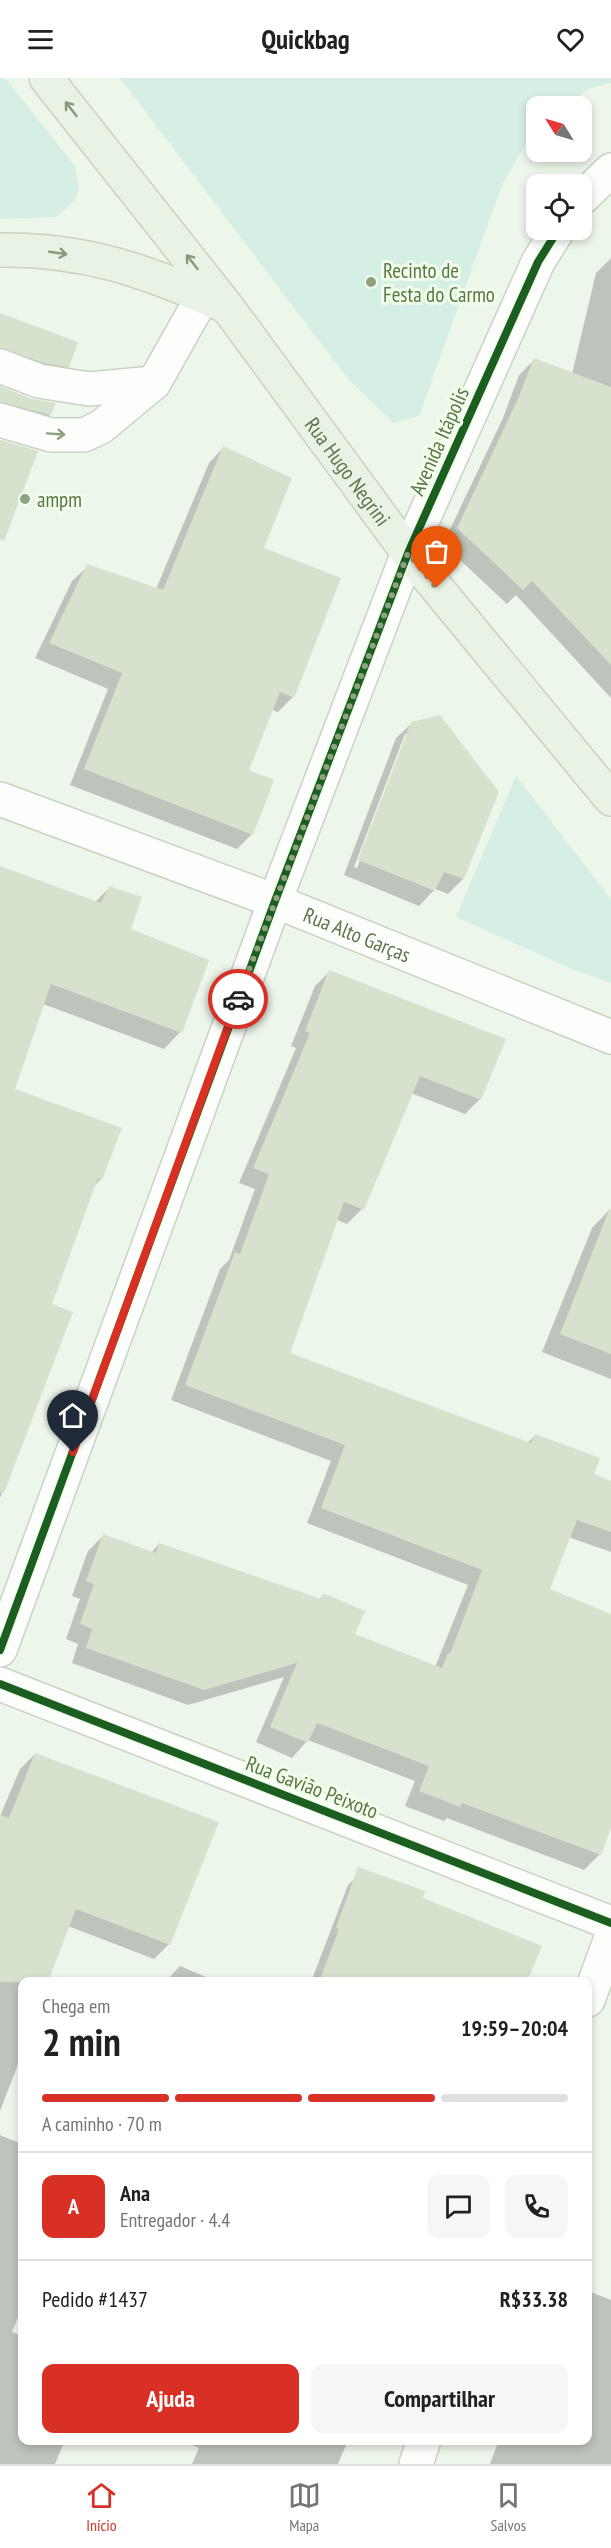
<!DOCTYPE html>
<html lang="pt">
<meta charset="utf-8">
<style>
body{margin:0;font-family:"PT Sans Narrow",sans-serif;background:#f6f6f6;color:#202124;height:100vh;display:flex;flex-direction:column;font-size:22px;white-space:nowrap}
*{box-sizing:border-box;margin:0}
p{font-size:20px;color:#757577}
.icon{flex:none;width:33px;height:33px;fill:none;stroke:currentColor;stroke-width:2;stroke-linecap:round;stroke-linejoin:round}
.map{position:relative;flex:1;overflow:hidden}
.details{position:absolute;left:18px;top:1899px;width:574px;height:468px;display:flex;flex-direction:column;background:#fff;border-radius:12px;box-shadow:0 3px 9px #0003}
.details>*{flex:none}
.needle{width:39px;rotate:307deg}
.controls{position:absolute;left:526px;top:18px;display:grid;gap:12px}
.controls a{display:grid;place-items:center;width:66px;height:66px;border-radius:12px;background:#fff;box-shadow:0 3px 9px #0003;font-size:30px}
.pin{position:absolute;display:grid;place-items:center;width:51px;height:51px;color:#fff;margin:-62px -26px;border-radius:50% 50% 50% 0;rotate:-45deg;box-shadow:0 0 6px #0007}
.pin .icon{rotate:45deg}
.courier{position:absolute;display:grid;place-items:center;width:60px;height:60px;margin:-30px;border:4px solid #d93025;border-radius:50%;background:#fff;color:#222;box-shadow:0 2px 8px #0007}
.headline em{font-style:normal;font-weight:800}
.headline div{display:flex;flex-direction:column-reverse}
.headline{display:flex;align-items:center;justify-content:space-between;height:102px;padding:0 24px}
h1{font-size:39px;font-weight:800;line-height:45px}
.bar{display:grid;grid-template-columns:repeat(4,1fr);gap:9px 6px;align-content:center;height:72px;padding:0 24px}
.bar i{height:8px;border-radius:4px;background:#e0e0e0}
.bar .current{background:#d93025}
.bar p{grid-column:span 4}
.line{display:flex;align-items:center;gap:15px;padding:0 24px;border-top:2px solid #e0e0e0}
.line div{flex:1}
.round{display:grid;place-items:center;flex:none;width:63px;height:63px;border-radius:12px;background:#f6f6f6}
.primary-button{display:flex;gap:12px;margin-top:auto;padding:12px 24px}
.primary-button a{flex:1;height:69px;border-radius:12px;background:#d93025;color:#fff;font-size:24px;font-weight:800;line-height:69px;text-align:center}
.primary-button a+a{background:#f6f6f6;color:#202124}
header{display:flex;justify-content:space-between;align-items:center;height:78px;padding:0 24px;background:#fff;font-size:27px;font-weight:800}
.dock{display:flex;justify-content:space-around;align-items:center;height:84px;border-top:2px solid #e0e0e0;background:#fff;font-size:16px;color:#757577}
.dock a{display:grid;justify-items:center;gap:3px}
.dock .current{color:#d93025}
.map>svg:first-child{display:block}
.green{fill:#d6efe4}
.shadow{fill:#0003;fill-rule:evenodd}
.building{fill:#d6e1ce}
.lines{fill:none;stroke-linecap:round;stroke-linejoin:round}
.minor-casing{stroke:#c9d3c2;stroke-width:36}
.major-casing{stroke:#cad2c2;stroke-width:36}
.minor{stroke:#fcfefc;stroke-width:33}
.major{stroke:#e8f2e5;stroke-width:33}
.cycleway-casing{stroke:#f0ffea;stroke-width:11}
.cycleway{stroke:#1b5e20;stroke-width:8}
.oneway{stroke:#899a78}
.oneway2{stroke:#8f9d7f}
.done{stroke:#91a282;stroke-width:6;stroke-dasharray:0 10.8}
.route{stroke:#d93025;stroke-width:8}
.poi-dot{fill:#91a282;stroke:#f0ffea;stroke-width:2}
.labels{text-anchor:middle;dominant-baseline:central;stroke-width:6;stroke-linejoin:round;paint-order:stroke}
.poi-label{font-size:21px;fill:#60744a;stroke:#f0ffea;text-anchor:start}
.street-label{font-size:21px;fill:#60744a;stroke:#f0ffea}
</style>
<header><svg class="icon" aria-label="menu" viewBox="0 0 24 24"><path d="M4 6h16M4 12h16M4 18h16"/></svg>Quickbag<svg class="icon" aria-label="heart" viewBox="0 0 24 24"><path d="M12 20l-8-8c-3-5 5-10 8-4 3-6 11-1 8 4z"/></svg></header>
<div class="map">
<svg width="611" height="2386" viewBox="0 0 611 2386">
<rect width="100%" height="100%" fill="#edf6ea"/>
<path class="green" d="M 0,0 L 5,0 L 75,88 L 79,112 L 74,123 L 56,139 L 0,141 Z
M 120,0 L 611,0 L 611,5 L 590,10 L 563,28 L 537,28 L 537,46 L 502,107 L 419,338 L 393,345 L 348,301 Z
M 516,698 L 611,821 L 611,905 L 572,891 L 456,839 Z"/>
<path class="shadow" d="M 611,180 L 611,620 L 516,517 L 507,526 L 443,466 L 503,340 L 519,297 L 534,282 L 572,296 L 596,195 Z
M 0,236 L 68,288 L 53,303 L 0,289 Z
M 0,308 L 50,337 L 35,351 L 0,341 Z
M 223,370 L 262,470 L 293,619 L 278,634 L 272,632 L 247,693 L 252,756 L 237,771 L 70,707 L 108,611 L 35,580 L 72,503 L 88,488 L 156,511 L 209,385 Z
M 412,645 L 497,714 L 463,801 L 448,816 L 435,811 L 419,828 L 344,797 L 396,660 ZM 405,656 L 408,656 L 357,790 L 354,789 Z
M 0,790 L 95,824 L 109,810 L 180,954 L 164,971 L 43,926 L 13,1012 L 101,1101 L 93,1109 L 50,1227 L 71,1235 L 0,1420 Z
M 330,893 L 480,1021 L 465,1036 L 411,1015 L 362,1131 L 347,1146 L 337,1142 L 288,1275 L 527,1365 L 535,1358 L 592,1397 L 611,1404 L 611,1474 L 568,1459 L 548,1511 L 611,1537 L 611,1746 L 599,1777 L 584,1792 L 447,1740 L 444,1743 L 405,1728 L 415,1703 L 308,1662 L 292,1680 L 256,1664 L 284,1599 L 188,1627 L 72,1585 L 78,1566 L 66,1561 L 80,1521 L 72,1518 L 88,1473 L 103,1458 L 151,1475 L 159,1466 L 318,1522 L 324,1517 L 353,1557 L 435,1589 L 468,1507 L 307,1445 L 331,1383 L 171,1322 L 220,1191 L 229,1182 L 255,1111 L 239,1105 L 296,970 L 291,968 L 315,908 Z
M 610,1131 L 611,1132 L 611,1301 L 542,1274 L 592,1150 Z
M 35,1676 L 169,1866 L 154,1881 L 68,1848 L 22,1904 L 22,1976 L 0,2033 L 0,1738 L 20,1691 Z
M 363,1792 L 526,1904 L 311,1904 L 348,1807 Z
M 180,1888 L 218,1904 L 165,1904 Z
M 0,2057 L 22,2066 L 22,2229 L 12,2254 L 22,2258 L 22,2362 L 65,2362 L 55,2386 L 0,2386 Z
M 588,2213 L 611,2222 L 611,2386 L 490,2386 L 499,2362 L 588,2362 Z
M 180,2362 L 348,2362 L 338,2386 L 192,2386 L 199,2370 Z"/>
<path class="building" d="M 0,235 L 78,264 L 69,289 L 44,285 L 0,270 Z
M 534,280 L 611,309 L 611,587 L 532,503 L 523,512 L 457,450 L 517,323 Z
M 0,308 L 32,321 L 56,325 L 51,337 L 0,324 Z
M 0,362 L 38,373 L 4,463 L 0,462 Z
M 223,368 L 292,400 L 264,470 L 341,500 L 294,620 L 280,614 L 249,692 L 274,702 L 253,757 L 84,691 L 122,595 L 49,565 L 87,486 L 163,512 Z
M 440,637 L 499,714 L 464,801 L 444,794 L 435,813 L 358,782 L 411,644 Z
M 0,788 L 101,825 L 109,808 L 142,819 L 131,851 L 209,882 L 182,955 L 51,906 L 15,1011 L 122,1050 L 102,1102 L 98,1100 L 52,1226 L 73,1234 L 4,1415 L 0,1414 Z
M 329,892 L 506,961 L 481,1022 L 420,998 L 364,1132 L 344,1124 L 290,1275 L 531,1365 L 535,1356 L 600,1380 L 594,1396 L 611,1403 L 611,1454 L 577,1442 L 550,1511 L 611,1536 L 611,1750 L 601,1777 L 462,1725 L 460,1729 L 419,1713 L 429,1688 L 317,1645 L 308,1665 L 270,1649 L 297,1585 L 204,1612 L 86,1570 L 92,1551 L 80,1546 L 94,1506 L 86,1503 L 103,1456 L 156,1475 L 159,1465 L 321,1521 L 323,1515 L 365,1533 L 355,1556 L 442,1590 L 448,1575 L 450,1576 L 482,1492 L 321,1430 L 345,1367 L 185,1307 L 235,1174 L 240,1176 L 269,1096 L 253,1090 L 310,955 L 305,953 Z
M 609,1132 L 611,1132 L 611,1276 L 560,1256 Z
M 35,1675 L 219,1744 L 170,1867 L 76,1831 L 48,1904 L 0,1904 L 0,1737 L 9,1740 Z
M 358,1789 L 425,1813 L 423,1820 L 542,1868 L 527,1904 L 319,1904 L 339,1851 L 336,1850 Z"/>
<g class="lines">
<defs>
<g id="minor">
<path d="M 582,120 L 611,92"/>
<path d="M 0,288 L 39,303 L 89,311 L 154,305"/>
<path d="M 0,342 L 51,357 L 84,357 L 101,349 L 154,305 L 203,218"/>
<path id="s1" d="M 0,721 L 275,823 L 611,959"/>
<path d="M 0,1572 L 275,823 L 408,475 L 538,184 L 558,152"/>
<path d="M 0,1606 L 611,1845"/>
<path d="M 588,1922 L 611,1860"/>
<path d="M 416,2386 L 424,2362"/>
</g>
<g id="major">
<path id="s2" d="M 46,0 L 228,230 L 408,475 L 611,721"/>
<path d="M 0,172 C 86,171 146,193 223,227"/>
</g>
</defs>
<use href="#minor" class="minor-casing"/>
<use href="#major" class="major-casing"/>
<use href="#minor" class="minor"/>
<use href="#major" class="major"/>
<defs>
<path id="cycleway" d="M 0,1572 L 275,823 L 408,475 L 538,184 L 558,152
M 0,1606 L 611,1845"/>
</defs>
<use href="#cycleway" class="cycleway-casing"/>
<use href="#cycleway" class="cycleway"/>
</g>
<defs><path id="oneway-shaft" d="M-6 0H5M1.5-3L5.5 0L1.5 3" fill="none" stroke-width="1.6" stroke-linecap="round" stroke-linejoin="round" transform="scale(1.5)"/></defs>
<g class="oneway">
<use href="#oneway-shaft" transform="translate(71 31) rotate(-128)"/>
<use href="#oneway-shaft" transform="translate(58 175) rotate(8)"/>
<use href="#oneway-shaft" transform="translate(192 184) rotate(-128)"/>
</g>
<use class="oneway2" href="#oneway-shaft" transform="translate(56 356) rotate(4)"/>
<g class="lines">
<path class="done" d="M 238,921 L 408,475 L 437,510"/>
<path class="route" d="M 73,1374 L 238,921"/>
</g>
<g class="poi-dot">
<circle cx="371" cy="204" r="6"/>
<circle cx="25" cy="421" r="6"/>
</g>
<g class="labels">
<g class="poi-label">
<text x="383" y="192">Recinto de<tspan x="383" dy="24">Festa do Carmo</tspan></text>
<text x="37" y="421">ampm</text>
</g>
<g class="street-label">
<text transform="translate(439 363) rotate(-66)">Avenida Itápolis</text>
<text stroke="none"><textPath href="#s2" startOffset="496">Rua Hugo Negrini</textPath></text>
<text stroke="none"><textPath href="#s1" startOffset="382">Rua Alto Garças</textPath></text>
<text transform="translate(312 1709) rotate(21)">Rua Gavião Peixoto</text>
</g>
</g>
</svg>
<div class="controls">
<a><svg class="needle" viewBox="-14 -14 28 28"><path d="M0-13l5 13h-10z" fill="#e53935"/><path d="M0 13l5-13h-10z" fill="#757577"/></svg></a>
<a><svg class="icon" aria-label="locate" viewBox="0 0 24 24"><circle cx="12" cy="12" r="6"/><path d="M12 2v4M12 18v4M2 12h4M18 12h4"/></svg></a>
</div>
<div class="pin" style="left:437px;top:510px;background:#ea580c"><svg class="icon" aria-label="bag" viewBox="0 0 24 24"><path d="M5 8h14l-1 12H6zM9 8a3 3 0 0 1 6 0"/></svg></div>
<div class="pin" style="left:73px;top:1374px;background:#1f2937"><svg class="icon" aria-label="home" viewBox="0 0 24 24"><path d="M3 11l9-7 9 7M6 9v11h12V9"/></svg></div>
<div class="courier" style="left:238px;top:921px"><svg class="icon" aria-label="car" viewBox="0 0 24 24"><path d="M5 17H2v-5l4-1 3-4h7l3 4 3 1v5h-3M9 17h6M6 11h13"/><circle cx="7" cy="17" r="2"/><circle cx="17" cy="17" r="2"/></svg></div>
<section class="details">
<div class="headline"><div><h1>2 min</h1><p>Chega em</p></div><em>19:59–20:04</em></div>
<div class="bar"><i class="current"></i><i class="current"></i><i class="current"></i><i></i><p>A caminho · 70 m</p></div>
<div class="line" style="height:108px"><b class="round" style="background:#d93025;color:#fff">A</b><div><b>Ana</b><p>Entregador · 4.4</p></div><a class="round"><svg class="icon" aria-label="chat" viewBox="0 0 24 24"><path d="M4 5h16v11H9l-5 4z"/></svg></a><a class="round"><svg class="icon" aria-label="phone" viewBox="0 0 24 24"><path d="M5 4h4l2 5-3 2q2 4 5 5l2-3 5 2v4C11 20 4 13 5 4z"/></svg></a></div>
<div class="line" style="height:78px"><div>Pedido #1437</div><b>R$33.38</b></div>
<div class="primary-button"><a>Ajuda</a><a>Compartilhar</a></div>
</section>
</div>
<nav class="dock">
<a class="current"><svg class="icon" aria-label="home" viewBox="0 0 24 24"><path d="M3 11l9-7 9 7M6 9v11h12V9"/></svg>Início</a>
<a><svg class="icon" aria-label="map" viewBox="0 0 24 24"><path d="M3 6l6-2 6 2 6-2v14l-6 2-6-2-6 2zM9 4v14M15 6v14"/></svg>Mapa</a>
<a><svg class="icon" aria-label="saved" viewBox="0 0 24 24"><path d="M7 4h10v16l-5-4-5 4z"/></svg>Salvos</a>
</nav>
